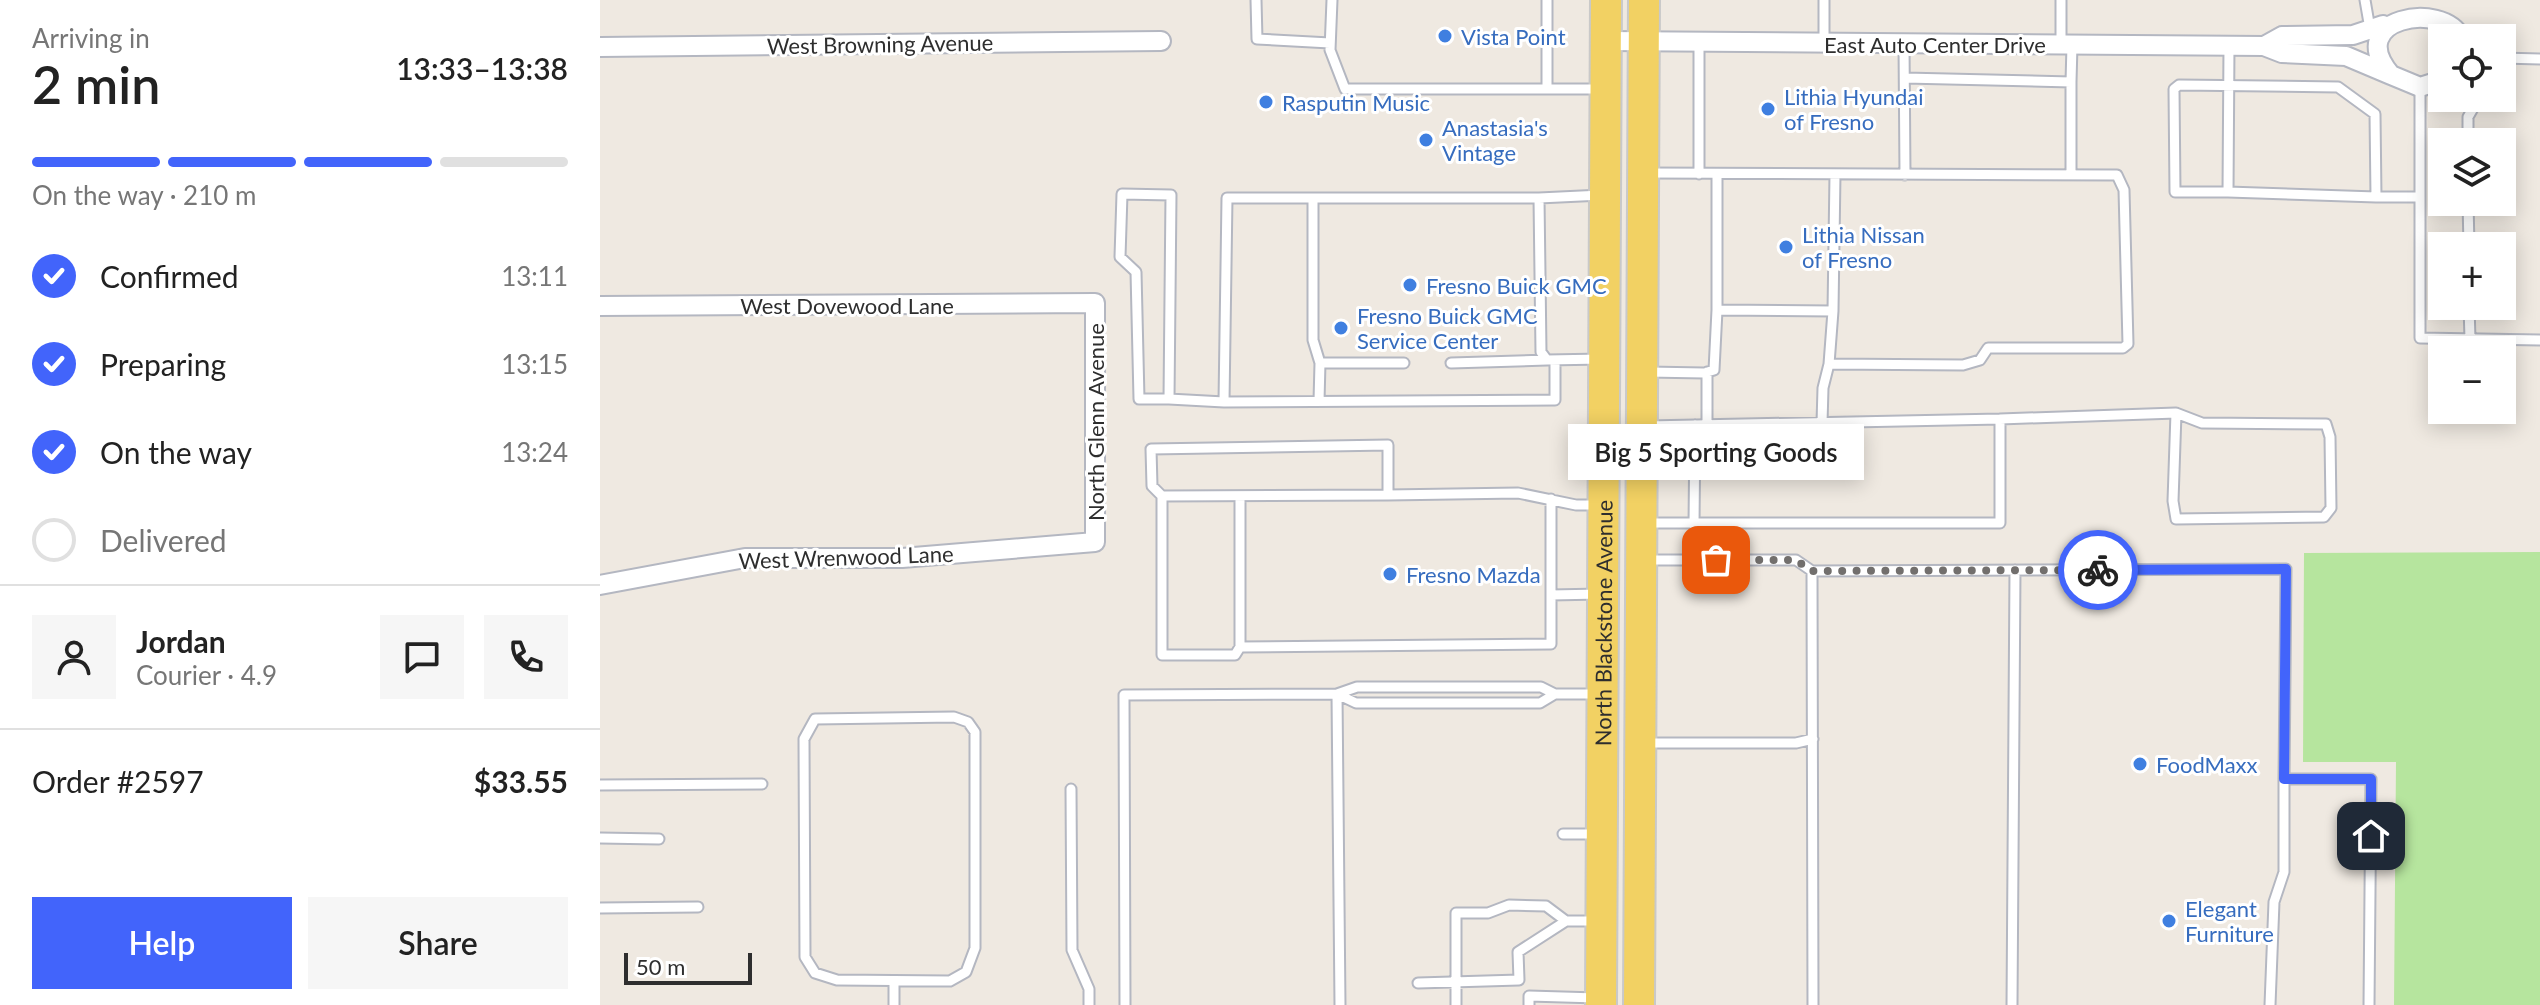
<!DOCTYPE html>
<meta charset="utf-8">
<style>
body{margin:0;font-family:Lato,sans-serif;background:#f6f6f6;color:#222;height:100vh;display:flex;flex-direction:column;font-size:30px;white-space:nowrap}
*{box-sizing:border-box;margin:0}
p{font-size:26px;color:#767676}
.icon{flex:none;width:44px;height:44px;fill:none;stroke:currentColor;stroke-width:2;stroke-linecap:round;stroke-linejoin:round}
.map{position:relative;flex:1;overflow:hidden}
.side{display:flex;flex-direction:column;background:#fff;width:600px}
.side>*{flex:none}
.controls{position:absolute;left:1828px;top:24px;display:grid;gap:16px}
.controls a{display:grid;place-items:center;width:88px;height:88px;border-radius:0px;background:#fff;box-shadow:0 4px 20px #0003;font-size:40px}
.scale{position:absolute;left:24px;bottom:20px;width:128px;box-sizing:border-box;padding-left:8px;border:4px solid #2e2e2e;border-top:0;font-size:22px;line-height:28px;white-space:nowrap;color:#2e2e2e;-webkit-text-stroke:6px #fff;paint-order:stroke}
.pin{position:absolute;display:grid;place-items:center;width:68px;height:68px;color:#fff;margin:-34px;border-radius:16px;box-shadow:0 4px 12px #0006}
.courier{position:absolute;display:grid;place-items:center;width:80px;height:80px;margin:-40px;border:6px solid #4264fb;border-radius:50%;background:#fff;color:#222;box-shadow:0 2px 10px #0007}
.bubble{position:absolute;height:56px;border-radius:0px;background:#fff;box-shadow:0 4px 20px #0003;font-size:26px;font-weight:600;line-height:56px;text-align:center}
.headline em{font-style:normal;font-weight:600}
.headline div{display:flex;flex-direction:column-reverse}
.headline{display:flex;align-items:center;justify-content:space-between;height:136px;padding:0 32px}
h1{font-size:52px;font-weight:600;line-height:60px}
.bar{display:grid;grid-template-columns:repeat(4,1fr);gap:12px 8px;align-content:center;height:96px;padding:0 32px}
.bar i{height:10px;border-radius:6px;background:#e0e0e0}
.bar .on{background:#4264fb}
.bar p{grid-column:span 4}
.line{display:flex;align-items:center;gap:20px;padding:0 32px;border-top:2px solid #e0e0e0}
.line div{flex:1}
.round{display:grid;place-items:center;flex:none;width:84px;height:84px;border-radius:0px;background:#f6f6f6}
ol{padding:0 32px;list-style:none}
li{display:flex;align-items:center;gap:24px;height:88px}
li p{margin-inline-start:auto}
li .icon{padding:8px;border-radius:50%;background:#4264fb;color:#fff;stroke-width:4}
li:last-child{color:#767676}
li i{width:44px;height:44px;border:4px solid #e0e0e0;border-radius:50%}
.cta{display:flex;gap:16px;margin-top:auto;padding:16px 32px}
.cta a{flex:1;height:92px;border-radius:0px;background:#4264fb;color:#fff;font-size:32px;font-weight:600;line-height:92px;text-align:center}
.cta a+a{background:#f6f6f6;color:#222}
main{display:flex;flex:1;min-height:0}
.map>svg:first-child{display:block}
.green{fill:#b6e59e}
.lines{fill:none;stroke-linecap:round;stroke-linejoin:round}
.service-casing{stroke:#b4b7c1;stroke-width:13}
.minor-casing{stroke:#b4b7c1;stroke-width:22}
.primary-casing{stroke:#c9c9c9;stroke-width:34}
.service{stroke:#fff;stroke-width:9}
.minor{stroke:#fff;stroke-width:18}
.primary{stroke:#f2d163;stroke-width:30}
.done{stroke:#726f6d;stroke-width:8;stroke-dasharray:0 14.4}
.route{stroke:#4264fb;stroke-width:10}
.shop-dot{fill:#3f7fe0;stroke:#fff;stroke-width:3}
.labels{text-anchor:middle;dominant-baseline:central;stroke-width:6;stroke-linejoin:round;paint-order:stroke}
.shop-label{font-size:22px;fill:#366cbe;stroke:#fff;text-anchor:start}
.street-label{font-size:22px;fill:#2e2e2e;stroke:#fff}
</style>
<main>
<section class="side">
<div class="headline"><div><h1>2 min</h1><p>Arriving in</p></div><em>13:33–13:38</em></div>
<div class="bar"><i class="on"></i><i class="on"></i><i class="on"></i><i></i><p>On the way · 210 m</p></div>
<ol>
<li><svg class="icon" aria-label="check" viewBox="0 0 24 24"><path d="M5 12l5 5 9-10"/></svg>Confirmed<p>13:11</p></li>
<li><svg class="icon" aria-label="check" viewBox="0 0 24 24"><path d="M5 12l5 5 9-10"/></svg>Preparing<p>13:15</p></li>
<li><svg class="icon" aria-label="check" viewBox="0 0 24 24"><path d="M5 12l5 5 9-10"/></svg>On the way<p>13:24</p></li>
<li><i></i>Delivered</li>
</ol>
<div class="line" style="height:144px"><a class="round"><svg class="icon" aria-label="person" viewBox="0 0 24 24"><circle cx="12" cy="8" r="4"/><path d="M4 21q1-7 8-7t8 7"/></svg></a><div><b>Jordan</b><p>Courier · 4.9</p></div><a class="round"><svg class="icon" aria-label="chat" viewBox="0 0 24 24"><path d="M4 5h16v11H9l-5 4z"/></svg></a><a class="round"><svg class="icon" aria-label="phone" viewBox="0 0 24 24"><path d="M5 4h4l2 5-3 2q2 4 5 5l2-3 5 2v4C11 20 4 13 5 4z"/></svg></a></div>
<div class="line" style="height:104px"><div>Order #2597</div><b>$33.55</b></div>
<div class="cta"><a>Help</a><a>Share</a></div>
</section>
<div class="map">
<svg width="1940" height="1005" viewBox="0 0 1940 1005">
<rect width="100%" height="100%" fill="#efe9e1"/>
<path class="green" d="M 1940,552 L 1940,1005 L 1794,1005 L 1796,762 L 1703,762 L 1704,553 Z"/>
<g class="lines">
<defs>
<path id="service" d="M 656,0 L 657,39 L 730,43
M 732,0 L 730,50 L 745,89 L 1003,89
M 947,0 L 947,89
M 1765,0 L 1770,29
M 1099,42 L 1099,174
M 1224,43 L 1224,0
M 1304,44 L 1305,175
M 1461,45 L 1461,0
M 1902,58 L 1940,59
M 1305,78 L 1471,82 L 1471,175
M 1471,82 L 1472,45
M 1820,87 L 1820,338 L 1940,340
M 1868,142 L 1868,117 L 1879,98
M 1047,173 L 1517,175 L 1524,190 L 1528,344 L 1523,348 L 1388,348 L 1380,360 L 1363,365 L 1229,364 L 1233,311 L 1117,310 L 1114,370 L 1104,373 L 1048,372
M 1117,174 L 1117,310
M 1628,192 L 1776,197 L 1775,114 L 1738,87 L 1579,85 L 1574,89 L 1575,192 L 1628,192 L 1629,46
M 1776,197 L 1820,197
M 713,198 L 713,340 L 720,363
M 939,198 L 627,198 L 624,402 L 955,400 L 955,360
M 1868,202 L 1869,246
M 1869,306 L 1870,339
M 1233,311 L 1235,174
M 1002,359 L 947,360 L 941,352 L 939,198 L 1002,195
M 851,363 L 947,360
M 1107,372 L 1107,425
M 569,399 L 539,399 L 536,272 L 520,257 L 522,194 L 571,195 L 569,399 L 624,402
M 719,401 L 720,363 L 804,363
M 1400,419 L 1576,413 L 1602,423 L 1726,424 L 1730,437 L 1731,508 L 1724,517 L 1576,519 L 1573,501 L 1576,413
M 1222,423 L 1223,388 L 1229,364
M 562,496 L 788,495
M 640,496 L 640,647
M 951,499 L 951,595
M 1045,523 L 1400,523 L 1400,419 L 1047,426
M 1094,525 L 1095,425
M 1045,560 L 1196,560 L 1212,571 L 1686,569 L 1684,779
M 1212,571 L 1213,1005
M 1000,594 L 951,595 L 951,644 L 640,647 L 635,655 L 562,655 L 562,496 L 552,486 L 551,449 L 788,445 L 788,495 L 918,493 L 976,505 L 1001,505
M 737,694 L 740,1005
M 737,694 L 756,703 L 940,703 L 955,694
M 354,717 L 368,722 L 375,732 L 375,948 L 366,972 L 350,981 L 237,980 L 215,973 L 205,957 L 204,739 L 215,719 Z
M 1044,743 L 1196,743 L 1213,739
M 0,785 L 162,784
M 471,789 L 472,950 L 489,989 L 489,1005
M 963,834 L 999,834
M 0,838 L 59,839
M 0,908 L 98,907
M 294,981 L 294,1005
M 818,983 L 919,980 L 918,952 L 966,921
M 525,1005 L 524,695 L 737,694 L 757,687 L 941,687 L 955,694 L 999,694
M 856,1005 L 856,913 L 888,913 L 909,905 L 946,906 L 966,921 L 998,921
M 929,1005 L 929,996 L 997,998
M 1412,1005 L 1415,570
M 1670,1005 L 1674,902 L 1684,872 L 1684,779 L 1771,779 L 1769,1005"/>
<path id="minor" d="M 1006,41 L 1664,46 L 1682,53 L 1746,56 L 1791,75
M 1664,46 L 1682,36 L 1753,35 L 1783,25
M 0,47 L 561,41
M 1842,80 L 1820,87 L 1791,75 C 1742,18 1843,0 1861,38
M 0,306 L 495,303 L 495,542 L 302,558 L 145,558 L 0,585"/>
<g id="primary">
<path id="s1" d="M 1001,1005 L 1006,0"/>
<path d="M 1039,1005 L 1044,0"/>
</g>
</defs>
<use href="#service" class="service-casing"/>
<use href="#minor" class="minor-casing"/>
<use href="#primary" class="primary-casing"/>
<use href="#service" class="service"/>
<use href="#minor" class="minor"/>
<use href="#primary" class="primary"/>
</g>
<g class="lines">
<path class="done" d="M 1116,560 L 1196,560 L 1212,571 L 1498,570"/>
<path class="route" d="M 1498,570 L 1686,569 L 1684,779 L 1771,779 L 1771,836"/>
</g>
<g class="shop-dot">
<circle cx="845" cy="36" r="8"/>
<circle cx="666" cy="102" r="8"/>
<circle cx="1168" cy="109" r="8"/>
<circle cx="826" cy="140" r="8"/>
<circle cx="1186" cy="247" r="8"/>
<circle cx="810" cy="285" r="8"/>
<circle cx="741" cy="328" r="8"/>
<circle cx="790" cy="574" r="8"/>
<circle cx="1540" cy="764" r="8"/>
<circle cx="1569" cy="921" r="8"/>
</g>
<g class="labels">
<g class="shop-label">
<text x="861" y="36">Vista Point</text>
<text x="1184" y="96">Lithia Hyundai<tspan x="1184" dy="25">of Fresno</tspan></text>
<text x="682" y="102">Rasputin Music</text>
<text x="842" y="127">Anastasia's<tspan x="842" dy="25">Vintage</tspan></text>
<text x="1202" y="234">Lithia Nissan<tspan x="1202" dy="25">of Fresno</tspan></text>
<text x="826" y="285">Fresno Buick GMC</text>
<text x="757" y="315">Fresno Buick GMC<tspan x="757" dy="25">Service Center</tspan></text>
<text x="806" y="574">Fresno Mazda</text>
<text x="1556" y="764">FoodMaxx</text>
<text x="1585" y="908">Elegant<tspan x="1585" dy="25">Furniture</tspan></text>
</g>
<g class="street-label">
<text transform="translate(280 44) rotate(-1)">West Browning Avenue</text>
<text x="1335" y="44">East Auto Center Drive</text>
<text x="247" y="305">West Dovewood Lane</text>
<text transform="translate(495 422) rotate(-90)">North Glenn Avenue</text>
<text transform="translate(246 557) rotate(-2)">West Wrenwood Lane</text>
<text stroke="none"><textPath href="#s1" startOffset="382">North Blackstone Avenue</textPath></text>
</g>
</g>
</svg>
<div class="controls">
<a><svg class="icon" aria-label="locate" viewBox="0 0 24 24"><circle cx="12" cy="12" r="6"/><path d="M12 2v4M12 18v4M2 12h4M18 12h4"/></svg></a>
<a><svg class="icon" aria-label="layers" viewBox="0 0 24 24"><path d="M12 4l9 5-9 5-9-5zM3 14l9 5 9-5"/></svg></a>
<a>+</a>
<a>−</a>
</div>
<div class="scale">50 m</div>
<div class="pin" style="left:1116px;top:560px;background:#ea580c"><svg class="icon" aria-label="bag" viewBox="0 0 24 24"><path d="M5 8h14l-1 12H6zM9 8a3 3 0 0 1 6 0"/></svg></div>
<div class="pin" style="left:1771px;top:836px;background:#1f2937"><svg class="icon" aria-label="home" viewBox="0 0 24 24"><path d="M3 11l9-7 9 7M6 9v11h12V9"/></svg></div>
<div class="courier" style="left:1498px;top:570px"><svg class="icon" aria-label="bike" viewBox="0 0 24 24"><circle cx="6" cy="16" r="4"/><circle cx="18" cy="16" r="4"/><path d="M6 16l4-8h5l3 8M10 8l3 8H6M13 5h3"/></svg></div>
<div class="bubble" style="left:968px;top:424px;width:296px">Big 5 Sporting Goods</div>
</div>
</main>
